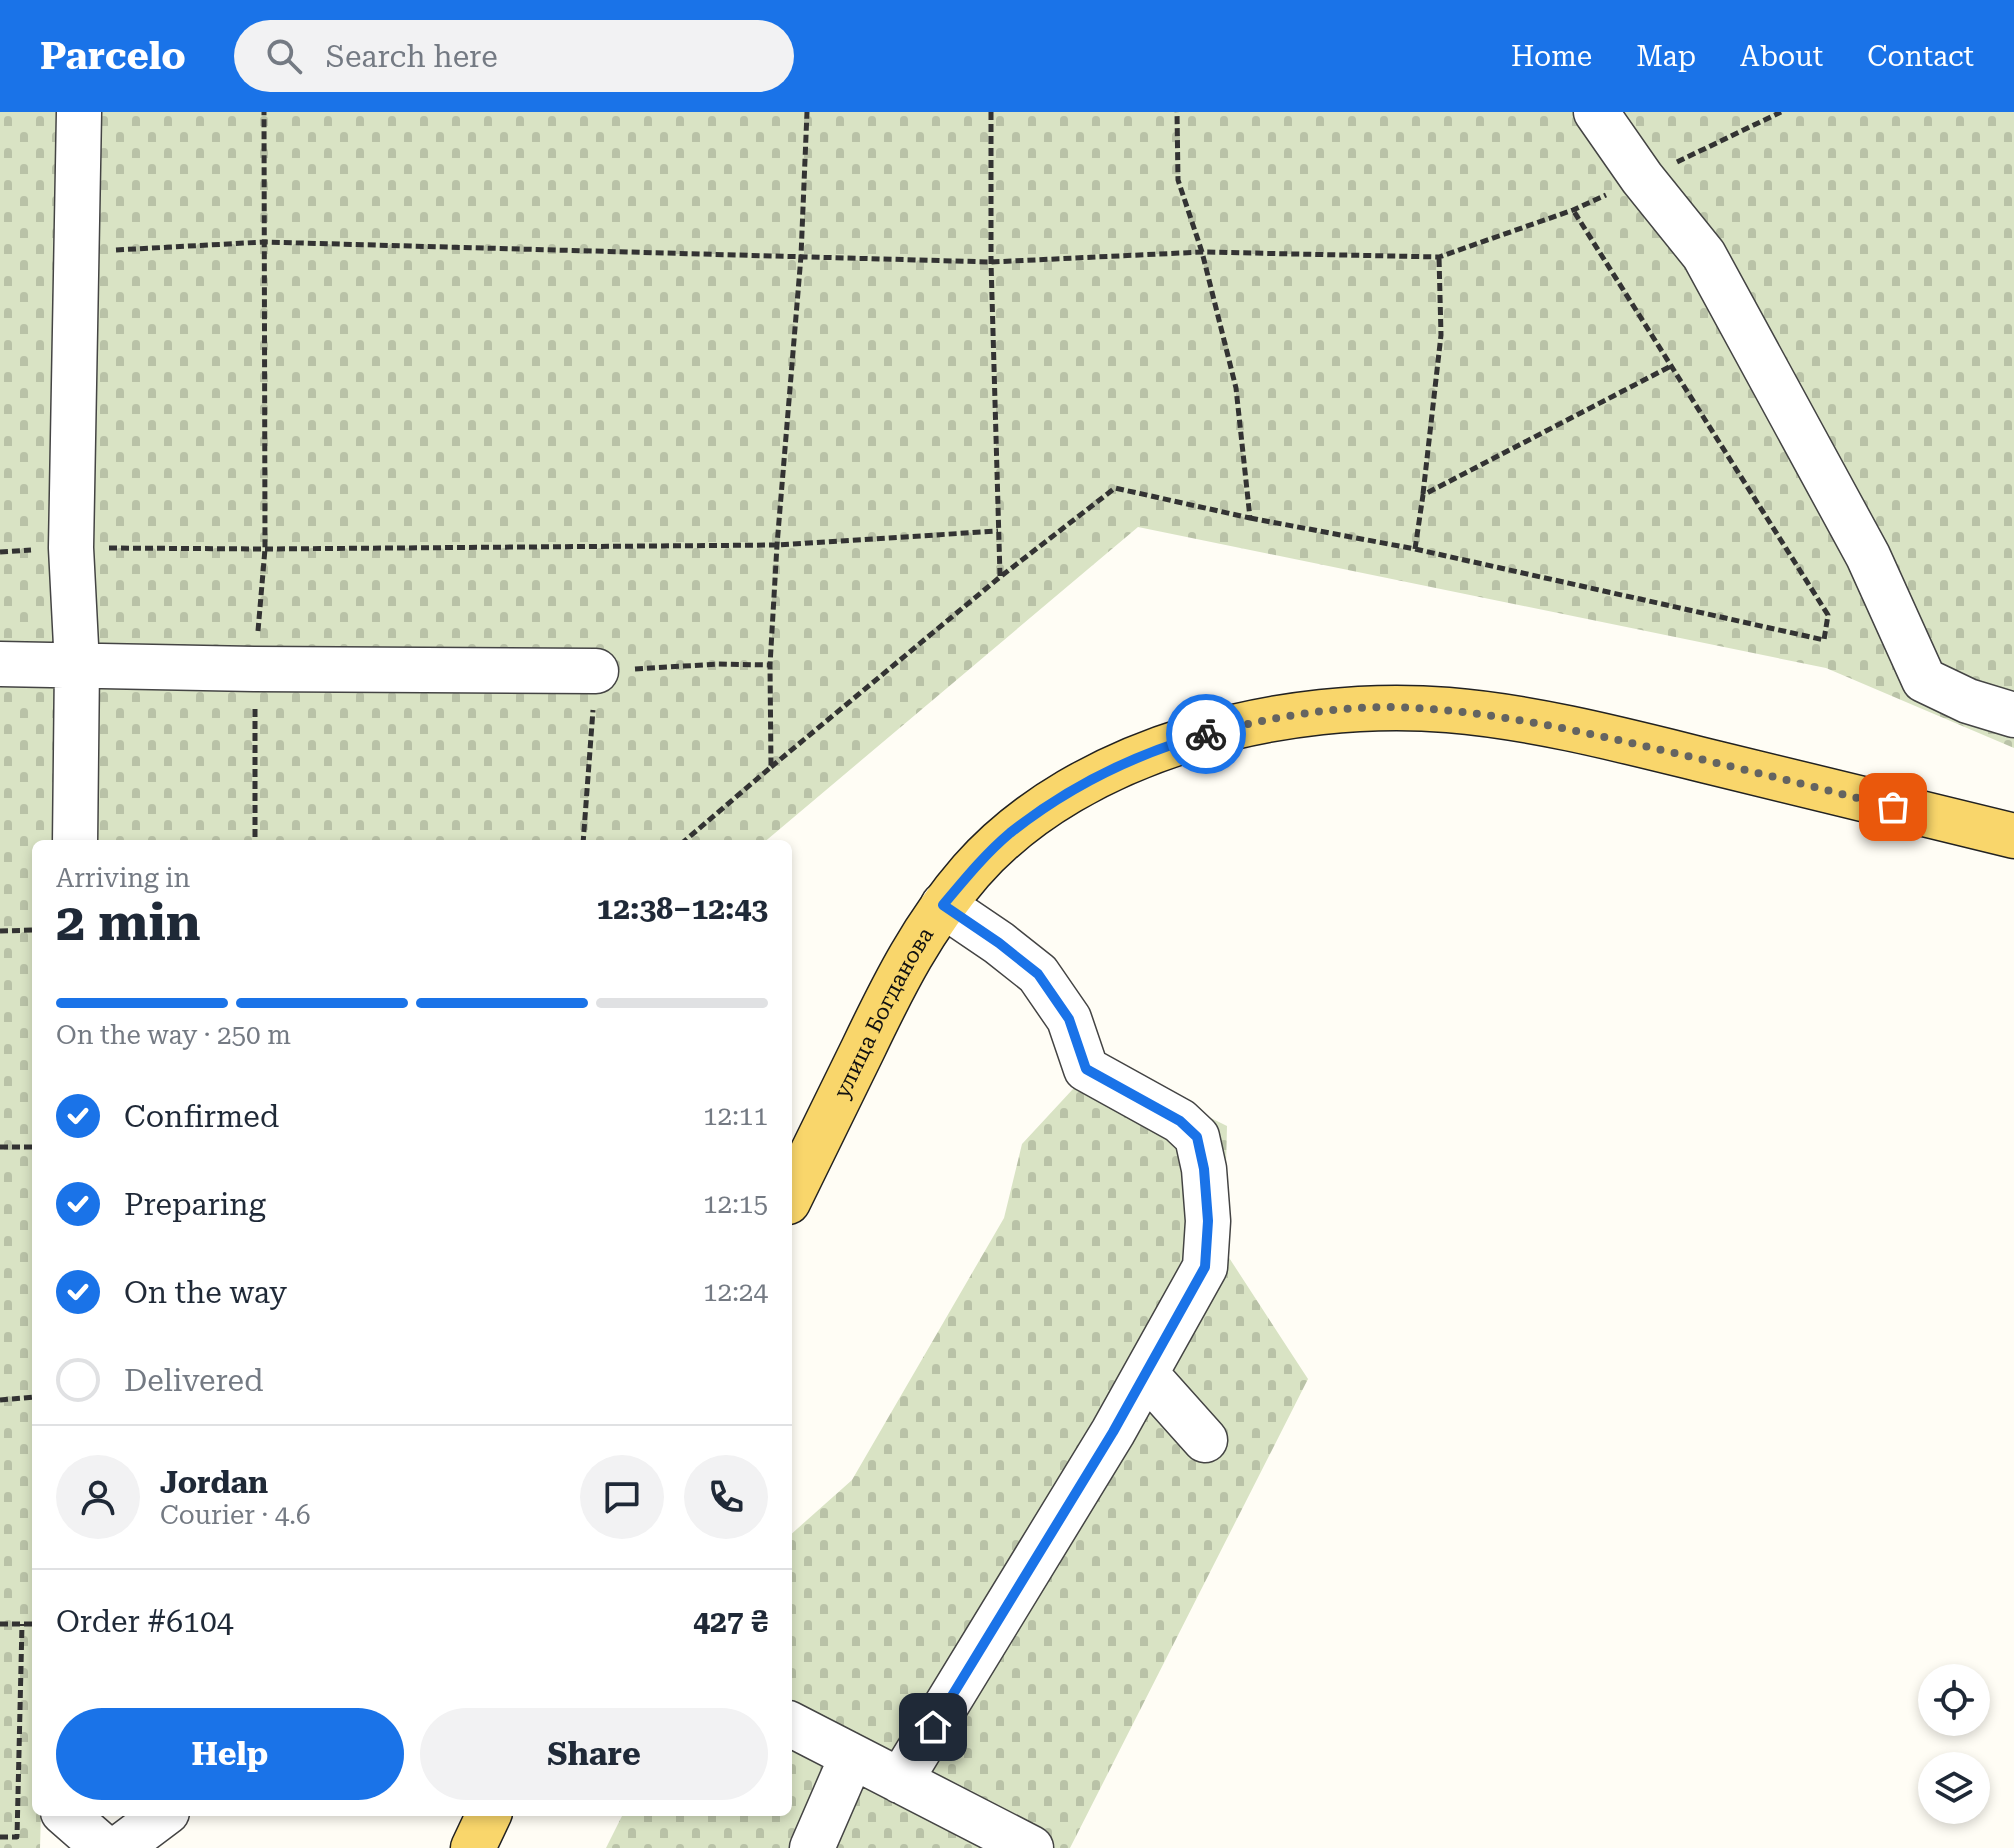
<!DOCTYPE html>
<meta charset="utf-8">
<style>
body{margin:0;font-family:"Roboto Serif",serif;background:#f2f2f3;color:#1f2937;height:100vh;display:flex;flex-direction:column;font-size:30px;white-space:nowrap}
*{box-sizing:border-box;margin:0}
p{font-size:26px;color:#747a83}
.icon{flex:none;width:44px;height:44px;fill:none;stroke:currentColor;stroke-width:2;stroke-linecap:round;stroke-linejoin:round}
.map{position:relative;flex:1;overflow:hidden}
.sheet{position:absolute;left:32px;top:728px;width:760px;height:976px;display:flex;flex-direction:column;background:#fff;border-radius:12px;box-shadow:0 4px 12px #0003}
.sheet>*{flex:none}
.fabs{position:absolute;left:1918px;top:1552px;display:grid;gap:16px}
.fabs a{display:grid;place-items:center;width:72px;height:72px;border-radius:50%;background:#fff;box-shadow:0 4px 12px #0003;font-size:40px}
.pin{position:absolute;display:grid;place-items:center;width:68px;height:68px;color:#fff;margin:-34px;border-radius:16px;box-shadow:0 4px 12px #0006}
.courier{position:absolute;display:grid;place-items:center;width:80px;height:80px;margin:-40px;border:6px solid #1a73e8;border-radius:50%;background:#fff;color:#222;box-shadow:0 2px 10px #0007}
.overview em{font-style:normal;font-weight:700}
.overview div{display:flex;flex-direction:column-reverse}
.overview{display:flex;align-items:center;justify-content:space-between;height:136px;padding:0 24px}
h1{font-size:52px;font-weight:700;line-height:60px}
.bar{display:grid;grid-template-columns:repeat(4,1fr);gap:12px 8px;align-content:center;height:96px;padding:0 24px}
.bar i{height:10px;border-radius:6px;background:#e0e1e3}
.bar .active{background:#1a73e8}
.bar p{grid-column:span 4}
.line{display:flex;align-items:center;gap:20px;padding:0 24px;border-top:2px solid #e0e1e3}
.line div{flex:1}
.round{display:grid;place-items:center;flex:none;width:84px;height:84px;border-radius:42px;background:#f2f2f3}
ol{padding:0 24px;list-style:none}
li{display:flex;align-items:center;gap:24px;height:88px}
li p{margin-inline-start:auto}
li .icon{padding:8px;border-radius:50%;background:#1a73e8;color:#fff;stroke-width:4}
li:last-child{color:#747a83}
li i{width:44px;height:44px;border:4px solid #e0e1e3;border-radius:50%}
.primary-button{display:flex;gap:16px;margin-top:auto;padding:16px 24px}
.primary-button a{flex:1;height:92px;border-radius:48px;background:#1a73e8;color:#fff;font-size:32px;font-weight:700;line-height:92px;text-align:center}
.primary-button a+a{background:#f2f2f3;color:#1f2937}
header{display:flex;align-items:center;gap:48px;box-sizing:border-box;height:112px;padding:0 40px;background:#1a73e8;color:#fff}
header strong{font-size:38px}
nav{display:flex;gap:44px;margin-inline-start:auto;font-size:28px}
.search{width:560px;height:72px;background:#f2f2f3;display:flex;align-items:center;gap:20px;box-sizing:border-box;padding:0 28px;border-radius:44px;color:#747a83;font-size:30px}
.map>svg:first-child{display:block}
.cemetery{fill:url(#cemetery-stones)}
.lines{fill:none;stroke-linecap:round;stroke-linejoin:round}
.minor-casing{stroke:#444;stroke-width:47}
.major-casing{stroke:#222;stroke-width:47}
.path{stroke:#333;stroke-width:5;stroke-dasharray:8 4;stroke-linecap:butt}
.minor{stroke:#fff;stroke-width:44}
.major{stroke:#f9d66b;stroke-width:44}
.done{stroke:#646461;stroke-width:8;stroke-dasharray:0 14.4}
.route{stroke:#1a73e8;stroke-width:10}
.labels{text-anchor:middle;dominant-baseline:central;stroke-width:8;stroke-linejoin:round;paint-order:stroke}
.street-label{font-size:22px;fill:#111;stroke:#fff}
</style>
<header>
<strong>Parcelo</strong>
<div class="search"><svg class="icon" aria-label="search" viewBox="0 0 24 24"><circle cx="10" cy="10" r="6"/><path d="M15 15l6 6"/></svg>Search here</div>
<nav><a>Home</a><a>Map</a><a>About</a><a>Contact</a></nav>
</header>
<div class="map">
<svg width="2014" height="1736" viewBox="0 0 2014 1736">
<defs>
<pattern id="cemetery-stones" width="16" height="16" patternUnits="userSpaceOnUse" patternTransform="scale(2)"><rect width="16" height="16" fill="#d9e3c4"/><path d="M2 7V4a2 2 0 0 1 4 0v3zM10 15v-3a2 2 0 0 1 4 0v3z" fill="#b9c2a7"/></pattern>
</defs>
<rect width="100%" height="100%" fill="#fffdf5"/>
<path class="cemetery" d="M 0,0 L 2014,0 L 2014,636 L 1826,556 L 1138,415 L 762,732 L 36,732 L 36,1700 L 41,1700 L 40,1736 L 0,1736 Z
M 1098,950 L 1227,1014 L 1224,1138 L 1308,1267 L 1070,1736 L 606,1736 L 624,1700 L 788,1700 L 788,1425 L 852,1368 L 1004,1106 L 1022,1032 Z"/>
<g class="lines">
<defs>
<path id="minor" d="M 1596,0 L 1642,66 L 1704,143 L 1868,444 L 1924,568 L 1968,589 L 2014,603
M 0,552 L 254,557 L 596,559
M 75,732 L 77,553 L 71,436 L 79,0
M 1146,1262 L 1205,1328
M 788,1611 L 1031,1736
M 900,1669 L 1113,1320 L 1205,1155 L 1208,1109 L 1204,1057 L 1197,1025 L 1180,1009 L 1086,957 L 1069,907 L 1038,862 L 999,831 L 943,793
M 63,1700 L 104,1736
M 119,1736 L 167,1700
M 812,1736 L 852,1644"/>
<g id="major">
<path id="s1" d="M 788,1090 C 813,1039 838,988 863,937 C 894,872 923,814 971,759 C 1081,634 1287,585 1448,598 C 1535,605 1626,629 1711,650 C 1812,674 1913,699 2014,724"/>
<path d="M 473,1736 L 490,1700"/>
</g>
</defs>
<use href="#minor" class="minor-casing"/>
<use href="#major" class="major-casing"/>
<path class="path" d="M 991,0 L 991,150 L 1000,464
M 1677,50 L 1781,0
M 116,138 L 264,130 L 991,150 L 1202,140 L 1439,145 L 1573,98 L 1606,83
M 1423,382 L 1441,223 L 1439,145
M 1250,406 L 1415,437 L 1824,528 L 1828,503 L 1573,98
M 109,436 L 265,437 L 777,433 L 998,419
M 1415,437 L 1423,383 L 1671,254
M 0,440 L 31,438
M 258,519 L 265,437 L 264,0
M 635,557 L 718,552 L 770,553
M 255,597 L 255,732
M 771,655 L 1000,465 L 1115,376 L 1250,406 L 1236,276 L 1202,140 L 1178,68 L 1177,0
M 583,732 L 593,598
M 681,732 L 771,655 L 770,553 L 777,433 L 801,144 L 807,0
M 0,819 L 36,818
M 0,1035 L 36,1035
M 0,1288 L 36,1285
M 0,1512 L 36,1512
M 0,1725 L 17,1725 L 22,1512"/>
<use href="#minor" class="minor"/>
<use href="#major" class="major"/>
</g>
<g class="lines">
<path class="done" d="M 1206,622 C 1263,607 1328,595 1387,595 C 1462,596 1536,610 1609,626 C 1704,647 1799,671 1893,695"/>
<path class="route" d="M 933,1615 L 1113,1320 L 1205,1155 L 1208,1109 L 1204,1057 L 1197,1025 L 1180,1009 L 1086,957 L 1069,907 L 1038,862 L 999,831 L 943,793 C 964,768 985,742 1010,721 C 1068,675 1135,642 1206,622"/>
</g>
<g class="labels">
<g class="street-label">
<text stroke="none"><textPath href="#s1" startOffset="212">улица Богданова</textPath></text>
</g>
</g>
</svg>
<div class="fabs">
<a><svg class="icon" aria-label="locate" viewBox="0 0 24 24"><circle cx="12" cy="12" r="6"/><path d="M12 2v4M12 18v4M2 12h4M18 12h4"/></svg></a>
<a><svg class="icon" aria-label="layers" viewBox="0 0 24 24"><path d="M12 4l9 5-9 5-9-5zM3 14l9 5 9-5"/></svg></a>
</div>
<div class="pin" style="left:1893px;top:695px;background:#ea580c"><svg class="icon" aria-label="bag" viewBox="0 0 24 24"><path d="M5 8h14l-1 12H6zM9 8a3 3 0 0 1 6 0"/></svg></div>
<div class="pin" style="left:933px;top:1615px;background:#1f2937"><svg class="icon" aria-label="home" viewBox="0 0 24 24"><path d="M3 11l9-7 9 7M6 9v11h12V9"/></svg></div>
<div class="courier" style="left:1206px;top:622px"><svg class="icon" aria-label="bike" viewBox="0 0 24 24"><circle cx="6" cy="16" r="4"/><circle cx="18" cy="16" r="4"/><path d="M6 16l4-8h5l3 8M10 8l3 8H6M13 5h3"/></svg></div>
<section class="sheet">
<div class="overview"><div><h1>2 min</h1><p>Arriving in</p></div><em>12:38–12:43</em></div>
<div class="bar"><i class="active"></i><i class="active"></i><i class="active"></i><i></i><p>On the way · 250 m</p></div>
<ol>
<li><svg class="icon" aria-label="check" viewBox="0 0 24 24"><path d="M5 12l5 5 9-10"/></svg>Confirmed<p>12:11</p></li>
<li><svg class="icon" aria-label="check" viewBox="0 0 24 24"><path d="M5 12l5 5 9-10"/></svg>Preparing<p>12:15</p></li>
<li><svg class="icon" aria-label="check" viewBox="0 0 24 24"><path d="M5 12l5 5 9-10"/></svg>On the way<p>12:24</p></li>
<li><i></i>Delivered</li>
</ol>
<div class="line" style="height:144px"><a class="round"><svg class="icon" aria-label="person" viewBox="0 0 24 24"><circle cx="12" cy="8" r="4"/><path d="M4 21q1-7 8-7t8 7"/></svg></a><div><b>Jordan</b><p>Courier · 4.6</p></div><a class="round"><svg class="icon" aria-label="chat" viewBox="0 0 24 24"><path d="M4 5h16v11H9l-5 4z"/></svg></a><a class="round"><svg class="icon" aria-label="phone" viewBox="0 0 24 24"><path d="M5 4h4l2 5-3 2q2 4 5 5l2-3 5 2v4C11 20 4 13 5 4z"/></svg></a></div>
<div class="line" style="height:104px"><div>Order #6104</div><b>427 ₴</b></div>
<div class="primary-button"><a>Help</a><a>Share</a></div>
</section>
</div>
